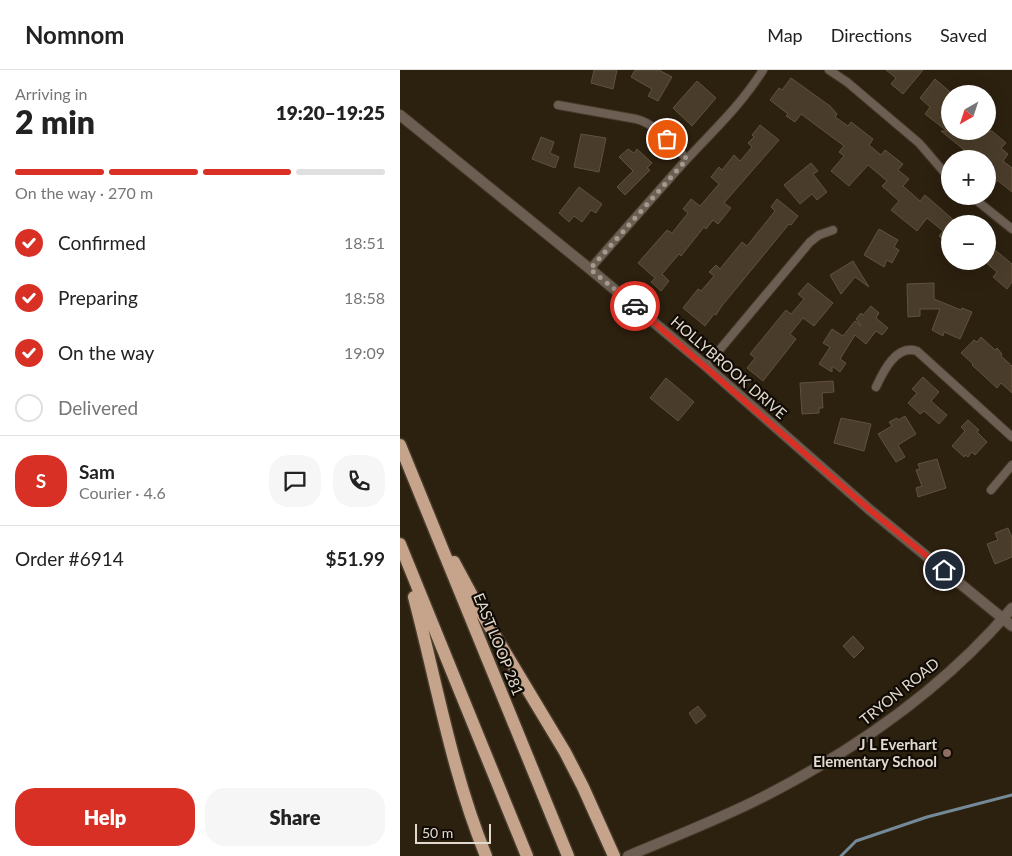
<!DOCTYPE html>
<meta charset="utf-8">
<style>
body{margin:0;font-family:Lato,sans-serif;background:#f6f6f6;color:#222;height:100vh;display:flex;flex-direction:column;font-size:19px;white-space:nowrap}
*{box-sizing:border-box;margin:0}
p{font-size:16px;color:#767676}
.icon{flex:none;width:28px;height:28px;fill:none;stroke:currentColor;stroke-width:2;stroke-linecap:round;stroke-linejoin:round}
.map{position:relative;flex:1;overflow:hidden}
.panel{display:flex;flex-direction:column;background:#fff;width:400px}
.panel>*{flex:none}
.needle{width:32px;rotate:219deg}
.buttons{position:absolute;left:541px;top:15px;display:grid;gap:10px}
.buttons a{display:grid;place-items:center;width:55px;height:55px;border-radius:50%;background:#fff;box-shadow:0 5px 20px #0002;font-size:25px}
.scale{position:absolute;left:15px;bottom:12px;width:76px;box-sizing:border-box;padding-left:5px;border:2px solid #e3dacf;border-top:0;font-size:14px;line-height:18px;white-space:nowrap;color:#e3dacf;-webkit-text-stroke:4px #100b05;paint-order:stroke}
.pin{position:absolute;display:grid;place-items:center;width:42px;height:42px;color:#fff;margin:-21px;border:2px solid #fff;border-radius:50%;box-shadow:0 1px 5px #0007}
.courier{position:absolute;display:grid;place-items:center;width:50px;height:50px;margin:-25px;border:4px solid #d93025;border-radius:50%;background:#fff;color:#222;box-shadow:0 1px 6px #0007}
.summary em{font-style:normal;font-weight:800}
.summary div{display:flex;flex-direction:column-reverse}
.summary{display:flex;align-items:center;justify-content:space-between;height:85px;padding:0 15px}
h1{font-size:32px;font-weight:800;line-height:38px}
.bar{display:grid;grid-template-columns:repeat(4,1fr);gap:8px 5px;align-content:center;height:60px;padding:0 15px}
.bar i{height:6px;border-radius:4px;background:#e0e0e0}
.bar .current{background:#d93025}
.bar p{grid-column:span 4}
.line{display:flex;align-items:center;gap:12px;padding:0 15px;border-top:1px solid #e0e0e0}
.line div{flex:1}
.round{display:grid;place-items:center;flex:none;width:52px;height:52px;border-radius:20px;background:#f6f6f6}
ol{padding:0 15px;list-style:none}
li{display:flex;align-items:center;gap:15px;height:55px}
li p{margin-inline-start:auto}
li .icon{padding:5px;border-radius:50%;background:#d93025;color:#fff;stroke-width:4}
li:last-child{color:#767676}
li i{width:28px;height:28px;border:2px solid #e0e0e0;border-radius:50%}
.cta{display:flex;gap:10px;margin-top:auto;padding:10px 15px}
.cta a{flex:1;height:58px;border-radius:20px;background:#d93025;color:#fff;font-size:20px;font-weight:800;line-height:58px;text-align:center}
.cta a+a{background:#f6f6f6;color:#222}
header{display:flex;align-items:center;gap:30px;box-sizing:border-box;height:70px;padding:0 25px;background:#fff;border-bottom:1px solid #e0e0e0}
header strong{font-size:24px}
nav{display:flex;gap:28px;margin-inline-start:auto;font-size:18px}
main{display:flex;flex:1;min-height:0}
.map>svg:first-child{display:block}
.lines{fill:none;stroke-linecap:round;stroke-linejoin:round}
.stream{stroke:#748a98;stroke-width:3}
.building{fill:#4a3c2a;stroke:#61523f}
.minor-casing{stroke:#463a2a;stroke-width:10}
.tertiary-casing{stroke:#463a2a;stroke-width:12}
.trunk-casing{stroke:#463a2a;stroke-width:15}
.minor{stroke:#6d5e53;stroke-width:8}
.tertiary{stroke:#6d5e53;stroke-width:10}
.trunk{stroke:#c6a48c;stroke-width:12}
.done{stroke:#a3998c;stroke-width:5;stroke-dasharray:0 9}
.route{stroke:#d93025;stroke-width:6}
.education-dot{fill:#8d6e63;stroke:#100b05;stroke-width:2}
.labels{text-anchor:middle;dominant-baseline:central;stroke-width:4.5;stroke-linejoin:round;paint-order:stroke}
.street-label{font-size:15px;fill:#e3dacf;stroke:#100b05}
.poi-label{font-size:15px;font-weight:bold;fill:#e3dacf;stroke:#100b05;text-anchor:end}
</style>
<header>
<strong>Nomnom</strong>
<nav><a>Map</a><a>Directions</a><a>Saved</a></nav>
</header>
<main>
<section class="panel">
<div class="summary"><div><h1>2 min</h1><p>Arriving in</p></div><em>19:20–19:25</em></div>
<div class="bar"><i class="current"></i><i class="current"></i><i class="current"></i><i></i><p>On the way · 270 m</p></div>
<ol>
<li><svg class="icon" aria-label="check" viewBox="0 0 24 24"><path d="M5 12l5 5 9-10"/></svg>Confirmed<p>18:51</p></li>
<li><svg class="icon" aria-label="check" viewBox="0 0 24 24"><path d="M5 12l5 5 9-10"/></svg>Preparing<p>18:58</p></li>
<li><svg class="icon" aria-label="check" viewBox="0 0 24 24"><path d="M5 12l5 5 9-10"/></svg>On the way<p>19:09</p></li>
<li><i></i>Delivered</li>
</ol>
<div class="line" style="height:90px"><b class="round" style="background:#d93025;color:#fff">S</b><div><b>Sam</b><p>Courier · 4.6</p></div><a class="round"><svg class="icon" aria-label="chat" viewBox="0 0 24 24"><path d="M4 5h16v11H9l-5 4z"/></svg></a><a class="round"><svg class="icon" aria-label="phone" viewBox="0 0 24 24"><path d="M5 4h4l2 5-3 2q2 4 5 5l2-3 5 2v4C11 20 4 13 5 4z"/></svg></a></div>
<div class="line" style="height:65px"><div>Order #6914</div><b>$51.99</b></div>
<div class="cta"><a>Help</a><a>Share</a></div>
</section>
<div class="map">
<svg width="612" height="786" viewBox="0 0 612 786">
<rect width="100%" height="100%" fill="#2c200f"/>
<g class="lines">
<path class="stream" d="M 441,786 L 456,771 L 527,747 L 612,725"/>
</g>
<path class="building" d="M 194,0 L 217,0 L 213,19 L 191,13 Z
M 235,0 L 259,0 L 272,7 L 258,31 L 248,26 L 252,19 L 231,7 Z
M 486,0 L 523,0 L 503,24 L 491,14 L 496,8 Z
M 391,8 L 430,36 L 437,44 L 435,47 L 448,56 L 451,52 L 473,69 L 469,75 L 481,85 L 485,80 L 503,94 L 498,100 L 509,109 L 503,116 L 520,131 L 525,125 L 558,154 L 550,154 L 550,175 L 539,166 L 543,161 L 527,148 L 517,161 L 491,140 L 499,131 L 482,116 L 487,111 L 468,95 L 449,116 L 431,101 L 444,86 L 439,82 L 444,76 L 401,44 L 395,52 L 386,46 L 388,44 L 370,30 L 379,18 L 382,20 Z
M 535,9 L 550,22 L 550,61 L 592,61 L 606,73 L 601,78 L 608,84 L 603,91 L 612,98 L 612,122 L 597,110 L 596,112 L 588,105 L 588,89 L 580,89 L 570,80 L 568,83 L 541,61 L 547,61 L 525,44 L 530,37 L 520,28 Z
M 297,11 L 316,28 L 292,56 L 273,38 Z
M 360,55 L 379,70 L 324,133 L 331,138 L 318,154 L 313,150 L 306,159 L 304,157 L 281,186 L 279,184 L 262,204 L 269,211 L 261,221 L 251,212 L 255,208 L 238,193 L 267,160 L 272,163 L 288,143 L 283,139 L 291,129 L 300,136 L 319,114 L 311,107 L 319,97 L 322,100 L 334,85 L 340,91 L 352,77 L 348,73 L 354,67 L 352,65 Z
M 181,64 L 206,68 L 199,102 L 174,97 Z
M 141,67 L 154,72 L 150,83 L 159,87 L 155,98 L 132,89 Z
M 228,79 L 234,83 L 237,79 L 252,93 L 247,98 L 250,100 L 225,125 L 217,117 L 233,101 L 219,87 Z
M 411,93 L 418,101 L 413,104 L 427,122 L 417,130 L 412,124 L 400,134 L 384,115 Z
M 179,117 L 202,134 L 196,143 L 191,140 L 182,152 L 174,146 L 169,152 L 159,143 Z
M 377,129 L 398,146 L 391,155 L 389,154 L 321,237 L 316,245 L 314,244 L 305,256 L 283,238 L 298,219 L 301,221 L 314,206 L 309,202 L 316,195 L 320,199 L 342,172 L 347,176 L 375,141 L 371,137 Z
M 479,159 L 498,170 L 494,177 L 499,180 L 492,193 L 487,190 L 484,197 L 464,185 Z
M 594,179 L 612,194 L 612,212 L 607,219 L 593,207 L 597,202 L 584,191 L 588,191 L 588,187 Z
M 453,191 L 469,217 L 455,207 L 441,224 L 430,205 Z
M 408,213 L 433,233 L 414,256 L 403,248 L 390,264 L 396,269 L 363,311 L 347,298 L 355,288 L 350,284 L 386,240 L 391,244 L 404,229 L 398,224 Z
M 534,213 L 534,229 L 561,240 L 562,238 L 572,242 L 560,269 L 544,262 L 543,266 L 532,260 L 540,239 L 520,239 L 520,246 L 508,247 L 507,214 Z
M 471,236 L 479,243 L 476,248 L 488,258 L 482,265 L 476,261 L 466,274 L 455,265 L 440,289 L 446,293 L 440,302 L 432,296 L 432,302 L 419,294 L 430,277 L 423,273 L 432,259 L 443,266 L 455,251 L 461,256 L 456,249 L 461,243 L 463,245 Z
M 581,267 L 595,280 L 597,278 L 602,284 L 601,286 L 612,296 L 612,323 L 601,313 L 597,318 L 572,295 L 573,294 L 561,283 L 574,270 L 577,272 Z
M 523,307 L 539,322 L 531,331 L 547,345 L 539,354 L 524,341 L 520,344 L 508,333 L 517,323 L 512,319 Z
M 266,308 L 294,332 L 278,351 L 250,328 Z
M 433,311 L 434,322 L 422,323 L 423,338 L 419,338 L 419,343 L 402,344 L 400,313 Z
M 505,346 L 516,364 L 498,375 L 505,387 L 496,392 L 478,364 L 492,356 L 489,352 L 497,348 L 498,350 Z
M 441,348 L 471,354 L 464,381 L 434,373 Z
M 568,350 L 579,360 L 577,362 L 587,372 L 575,385 L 572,382 L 568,387 L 565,385 L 564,387 L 552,376 L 565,361 L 561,357 Z
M 537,389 L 546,418 L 518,427 L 516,418 L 522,416 L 516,400 L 520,399 L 518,394 Z
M 608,458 L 612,468 L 612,487 L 595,494 L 587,474 L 598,470 L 595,463 Z
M 453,566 L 464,578 L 454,588 L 443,576 Z
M 298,636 L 306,646 L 296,654 L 289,643 Z"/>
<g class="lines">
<defs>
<path id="minor" d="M 429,0 L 447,12 L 519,73 L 550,109
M 158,35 L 236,49 C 257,54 272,75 287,89
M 571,126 L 612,159
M 190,199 C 222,162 254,126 286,90 C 314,60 341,35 363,0
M 306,296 L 410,172 L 419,165 L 433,160
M 476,317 C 483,302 496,274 517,281 L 612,367
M 591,420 L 612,395"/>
<path id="tertiary" d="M 0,45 L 190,199 L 306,296 L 470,440 L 612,556
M 228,786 C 273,767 320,749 363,727 C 455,680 545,617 612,538"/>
<path id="trunk" d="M 0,375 L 168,786
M 0,474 L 127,786
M 54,492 L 82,544 L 165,682 L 183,717 L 214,786
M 14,527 C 37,614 52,703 86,786"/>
</defs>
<use href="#minor" class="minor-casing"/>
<use href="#tertiary" class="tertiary-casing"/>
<use href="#trunk" class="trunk-casing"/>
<use href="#minor" class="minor"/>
<use href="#tertiary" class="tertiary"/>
<use href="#trunk" class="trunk"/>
</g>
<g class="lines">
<path class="done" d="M 235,236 L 190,199 L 287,89 L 267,69"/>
<path class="route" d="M 235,236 L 470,440 L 544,500"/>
</g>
<circle class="education-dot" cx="547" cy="683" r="5"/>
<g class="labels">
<g class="street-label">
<text transform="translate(329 297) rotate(41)">HOLLYBROOK DRIVE</text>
<text transform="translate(99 574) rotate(68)">EAST LOOP 281</text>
<text transform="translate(499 621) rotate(-39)">TRYON ROAD</text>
</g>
<g class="poi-label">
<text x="537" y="674">J L Everhart<tspan x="537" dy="17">Elementary School</tspan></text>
</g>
</g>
</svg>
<div class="buttons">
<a><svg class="needle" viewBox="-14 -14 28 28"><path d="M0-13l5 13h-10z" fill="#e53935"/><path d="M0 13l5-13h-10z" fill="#767676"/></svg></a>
<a>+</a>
<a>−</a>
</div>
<div class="scale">50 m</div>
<div class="pin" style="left:267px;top:69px;background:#ea580c"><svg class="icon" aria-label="bag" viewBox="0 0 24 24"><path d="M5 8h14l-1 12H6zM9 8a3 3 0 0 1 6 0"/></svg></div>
<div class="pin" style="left:544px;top:500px;background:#1f2937"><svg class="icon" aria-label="home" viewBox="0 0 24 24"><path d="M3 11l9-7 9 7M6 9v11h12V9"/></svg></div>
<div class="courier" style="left:235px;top:236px"><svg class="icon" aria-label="car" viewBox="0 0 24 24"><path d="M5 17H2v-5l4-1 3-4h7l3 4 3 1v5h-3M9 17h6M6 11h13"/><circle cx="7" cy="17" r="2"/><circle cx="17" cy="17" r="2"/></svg></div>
</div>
</main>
